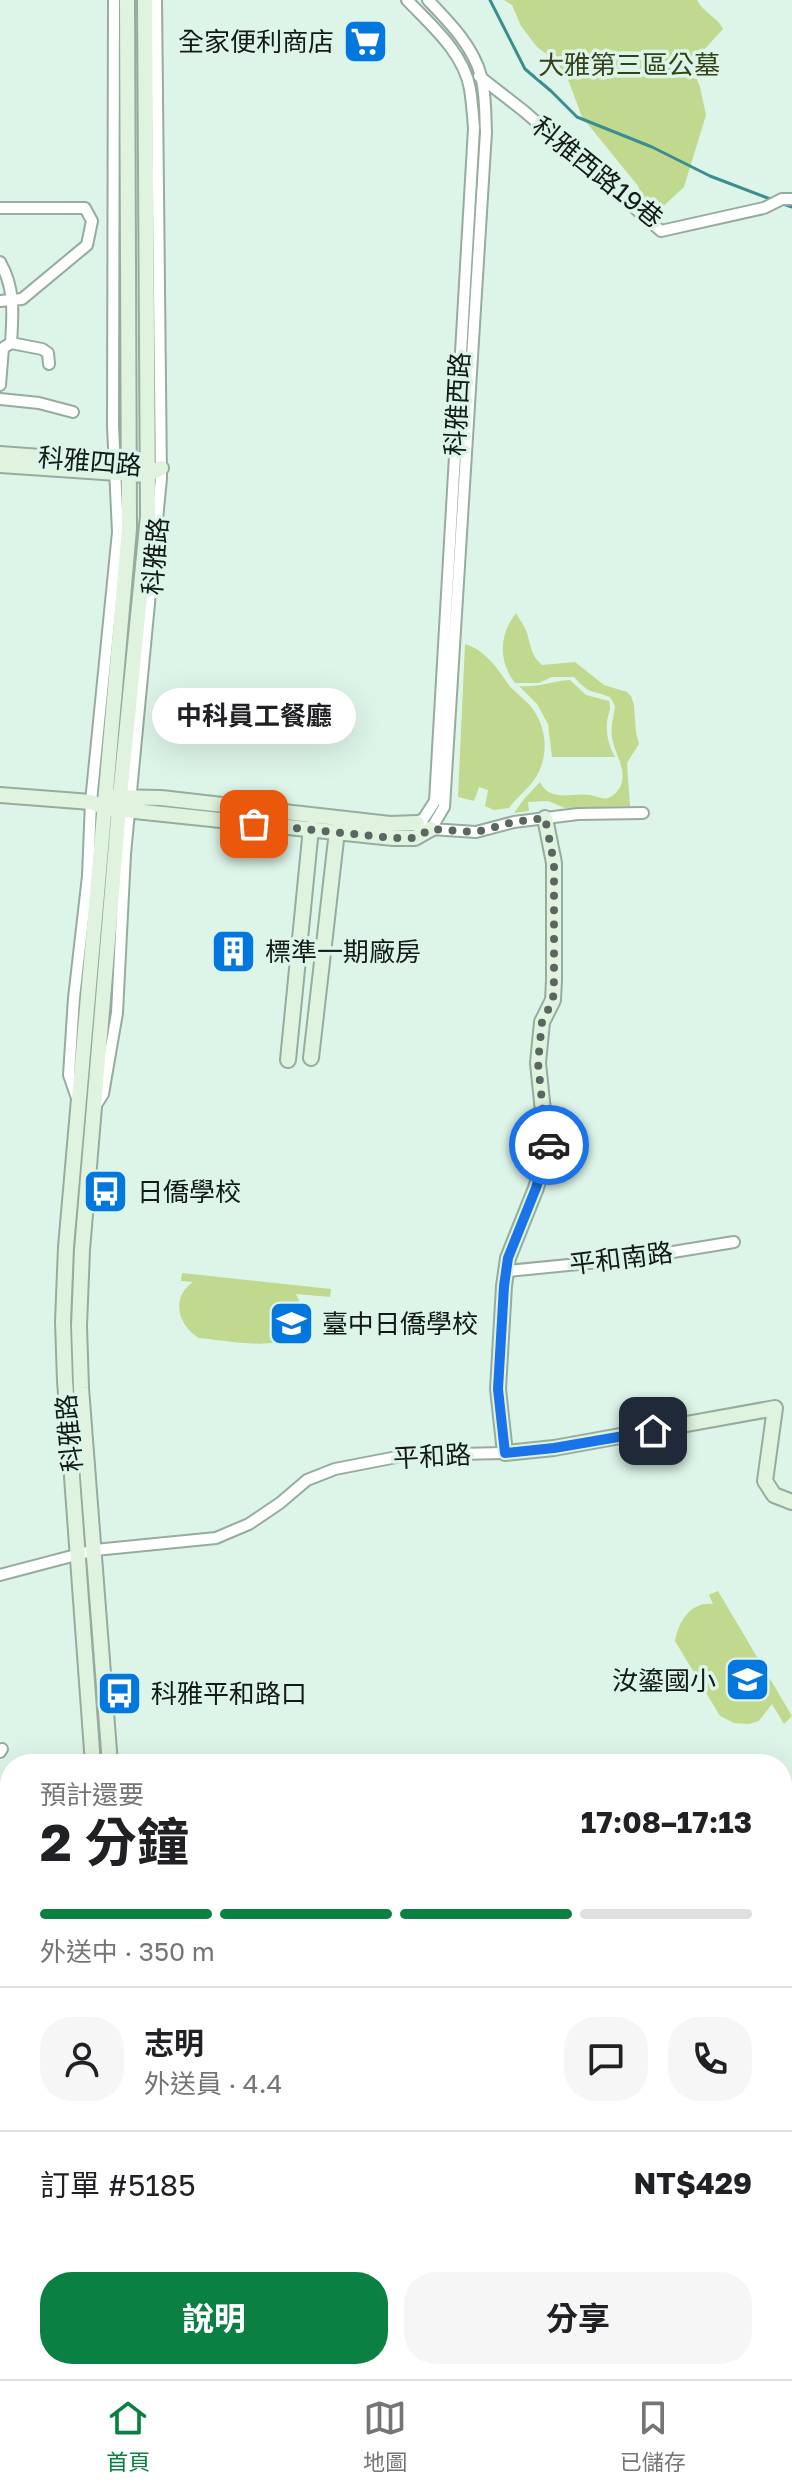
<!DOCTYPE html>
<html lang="zh-TW">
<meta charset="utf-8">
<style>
body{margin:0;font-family:"Golos Text","Noto Sans TC",sans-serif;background:#f6f6f6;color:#202124;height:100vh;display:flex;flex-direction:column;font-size:30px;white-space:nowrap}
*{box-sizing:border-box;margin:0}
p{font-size:26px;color:#757577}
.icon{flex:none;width:44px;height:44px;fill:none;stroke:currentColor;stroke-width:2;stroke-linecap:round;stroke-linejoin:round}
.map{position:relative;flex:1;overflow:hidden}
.side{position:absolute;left:0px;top:1754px;width:792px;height:626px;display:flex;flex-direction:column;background:#fff;border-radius:32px 32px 0 0;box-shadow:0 8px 32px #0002}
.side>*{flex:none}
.pin{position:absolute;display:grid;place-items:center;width:68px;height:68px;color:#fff;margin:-34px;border-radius:16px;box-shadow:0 4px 12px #0006}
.courier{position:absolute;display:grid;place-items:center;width:80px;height:80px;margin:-40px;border:6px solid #1a73e8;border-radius:50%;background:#fff;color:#222;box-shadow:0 2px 10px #0007}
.bubble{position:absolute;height:56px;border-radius:28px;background:#fff;box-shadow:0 8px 32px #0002;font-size:26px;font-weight:700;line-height:56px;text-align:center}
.headline em{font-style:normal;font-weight:700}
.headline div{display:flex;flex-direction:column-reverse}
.headline{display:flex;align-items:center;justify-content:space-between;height:136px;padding:0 40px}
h1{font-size:52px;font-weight:700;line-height:60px}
.bar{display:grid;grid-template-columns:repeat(4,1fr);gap:12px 8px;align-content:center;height:96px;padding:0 40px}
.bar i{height:10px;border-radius:6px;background:#e0e0e0}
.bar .active{background:#0b8043}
.bar p{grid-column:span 4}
.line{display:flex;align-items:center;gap:20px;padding:0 40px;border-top:2px solid #e0e0e0}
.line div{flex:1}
.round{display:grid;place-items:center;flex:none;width:84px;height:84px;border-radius:32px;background:#f6f6f6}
.cta{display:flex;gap:16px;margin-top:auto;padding:16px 40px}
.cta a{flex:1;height:92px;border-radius:32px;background:#0b8043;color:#fff;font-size:32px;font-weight:700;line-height:92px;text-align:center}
.cta a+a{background:#f6f6f6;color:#202124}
.menu{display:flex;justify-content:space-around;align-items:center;height:112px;border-top:2px solid #e0e0e0;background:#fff;font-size:22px;color:#757577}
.menu a{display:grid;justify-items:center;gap:4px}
.menu .active{color:#0b8043}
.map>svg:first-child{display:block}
.green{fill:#c1d98e}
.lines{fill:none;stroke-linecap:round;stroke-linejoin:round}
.stream{stroke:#3b8d8f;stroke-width:3}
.canal{stroke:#4cbec2;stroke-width:9}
.street-casing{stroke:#95ac9f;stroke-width:14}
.secondary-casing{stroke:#95ac9f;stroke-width:18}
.street{stroke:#fff;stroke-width:10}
.secondary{stroke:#e0f3de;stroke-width:14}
.done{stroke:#5a6760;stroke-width:8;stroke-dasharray:0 14.4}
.route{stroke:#1a73e8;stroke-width:10}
.labels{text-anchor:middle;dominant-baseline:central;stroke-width:7;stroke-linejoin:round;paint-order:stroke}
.poi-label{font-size:26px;fill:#131b17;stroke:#ddf5e8;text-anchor:start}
.park-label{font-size:26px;fill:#354119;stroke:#ddf5e8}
.street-label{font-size:26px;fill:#131b17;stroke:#ddf5e8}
</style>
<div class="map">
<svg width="792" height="2379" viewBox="0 0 792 2379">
<rect width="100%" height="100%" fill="#ddf5e8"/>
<path class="green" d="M 504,0 L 697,0 C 703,12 717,17 723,29 L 691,64 L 700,87 L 706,115 L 684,187 L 657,212 L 645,207 L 638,186 L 582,117 L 569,82 L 557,62 L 537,47 L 521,26 L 512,5 Z
M 516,613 C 519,619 525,626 527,633 C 531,646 531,656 542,665 L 575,662 L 604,685 L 627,692 L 631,696 L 634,705 L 636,732 L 639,744 L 627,763 L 630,806 L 565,808 L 548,801 L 528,802 L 529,811 L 514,813 L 524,799 L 540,782 C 550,803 572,792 590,795 C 597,796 602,800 608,798 C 614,796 619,790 621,785 C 627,768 614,753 612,737 C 610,726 614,717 615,706 L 610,697 C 588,689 591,695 574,677 L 552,677 L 539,683 L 515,683 C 498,661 499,635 516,613 Z
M 465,644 C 483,649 496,666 506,681 C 513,692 525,699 532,708 C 548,729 549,759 534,780 C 527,790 516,798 509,808 L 494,810 L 485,806 L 488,790 L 479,787 L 474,801 L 458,797 Z
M 570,680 L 586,695 L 609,701 C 612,710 608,713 607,722 C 606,735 609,746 615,757 L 552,757 L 548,724 L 537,704 L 519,686 C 537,688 552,681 570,680 Z
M 182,1273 L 331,1289 L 330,1297 L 296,1294 C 328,1363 235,1341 199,1338 C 177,1325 171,1297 193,1282 L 181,1281 Z
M 718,1591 L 792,1716 L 784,1724 L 772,1704 L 759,1721 L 749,1724 L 734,1723 L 720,1716 L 675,1641 C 679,1621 690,1602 713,1604 L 709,1595 Z"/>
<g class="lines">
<path class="stream" d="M 490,0 L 525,69 L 551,91 L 577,117 L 652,147 L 710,176 L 773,200
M 780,203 L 792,207"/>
<path class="canal" d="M 782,2015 L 792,2014
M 0,2117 L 10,2117"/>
<defs>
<path id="street" d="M 407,0 C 431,25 464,53 470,89 C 472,102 473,115 474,128 L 435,801 L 424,818 L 417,823 L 431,829 L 476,832 L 514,822 L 578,814 L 643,813
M 428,0 C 449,22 473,46 481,76 C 486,94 485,114 486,132 L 444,807 L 431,829
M 479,76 L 525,112 L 661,231 L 764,208 L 782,199 L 792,199
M 0,208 L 85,208 L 92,221 L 87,245 L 22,299 L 0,301
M 0,262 C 15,288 13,313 11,343 L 3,348 L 0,385
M 11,343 L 42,349 L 48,353 L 49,364
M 0,399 L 39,403 L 73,412
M 77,1098 L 69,1075 L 74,998 L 88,876 L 91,802 L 118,532 L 113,426 L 114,0
M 96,1105 L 103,1094 L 117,1013 L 125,854 L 161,478 L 156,0
M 507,1271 L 630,1259 L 734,1242
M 0,1575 L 95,1550 L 216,1538 L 249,1524 L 280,1503 L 307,1480 L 335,1469 L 407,1455 L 505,1453
M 0,1752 L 2,1749
M 0,1942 L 10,1948
M 0,2170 L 10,2166
M 0,2230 L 10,2232"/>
<path id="secondary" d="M 0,454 L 137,464
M 0,465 L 147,475 L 161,468
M 0,795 L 91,802 L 106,808 L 393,838 L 415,838 L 431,829
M 111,797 L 161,798 L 390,824 L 417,823
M 545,818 L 554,863 L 554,980 L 553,1000 L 542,1022 L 538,1063 L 543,1111 L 551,1137 L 536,1188 L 508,1258 L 504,1286 L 498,1389 L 505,1453 L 554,1448 L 775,1408 L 765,1481 L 774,1495 L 792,1502
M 311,1058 L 337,831
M 288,1060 L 311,828
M 93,1764 L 65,1381 L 63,1322 L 66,1247 L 129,529 L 127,0
M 110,1764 L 81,1388 L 79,1326 L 82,1250 L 120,796 L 148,516 L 145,0
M 38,2379 L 41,2370
M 57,2379 L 60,2370"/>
</defs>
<use href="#street" class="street-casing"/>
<use href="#secondary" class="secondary-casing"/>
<use href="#street" class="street"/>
<use href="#secondary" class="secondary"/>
</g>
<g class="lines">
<path class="done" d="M 254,824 L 393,838 L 415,838 L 431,829 L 476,832 L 514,822 L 545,818 L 554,863 L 554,980 L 553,1000 L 542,1022 L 538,1063 L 543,1111 L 551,1137 L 549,1145"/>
<path class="route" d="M 549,1145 L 536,1188 L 508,1258 L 504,1286 L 498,1389 L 505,1453 L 554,1448 L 653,1431"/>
</g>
<defs>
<symbol id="supermarket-square" viewBox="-11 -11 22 22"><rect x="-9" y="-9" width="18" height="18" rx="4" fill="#0277de" stroke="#ddf5e8"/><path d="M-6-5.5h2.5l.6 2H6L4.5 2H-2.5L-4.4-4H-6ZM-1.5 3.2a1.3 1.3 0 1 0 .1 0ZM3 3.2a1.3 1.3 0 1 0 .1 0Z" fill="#fff"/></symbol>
<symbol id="building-square" viewBox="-11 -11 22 22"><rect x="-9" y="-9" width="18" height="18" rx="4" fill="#0277de" stroke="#ddf5e8"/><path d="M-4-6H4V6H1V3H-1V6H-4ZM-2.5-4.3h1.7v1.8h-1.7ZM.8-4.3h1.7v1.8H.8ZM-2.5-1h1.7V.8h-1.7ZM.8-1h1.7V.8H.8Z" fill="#fff"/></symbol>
<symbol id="bus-square" viewBox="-11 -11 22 22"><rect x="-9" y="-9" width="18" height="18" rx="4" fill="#0277de" stroke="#ddf5e8"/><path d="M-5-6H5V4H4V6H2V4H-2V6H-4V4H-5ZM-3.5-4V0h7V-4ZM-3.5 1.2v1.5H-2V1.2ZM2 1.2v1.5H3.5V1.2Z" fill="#fff"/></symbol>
<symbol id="school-square" viewBox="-11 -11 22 22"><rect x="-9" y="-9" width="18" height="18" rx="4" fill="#0277de" stroke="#ddf5e8"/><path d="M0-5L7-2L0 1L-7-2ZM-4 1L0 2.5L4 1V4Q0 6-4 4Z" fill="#fff"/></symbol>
</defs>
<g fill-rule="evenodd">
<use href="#supermarket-square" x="340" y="16" width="51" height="51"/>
<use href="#building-square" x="208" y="926" width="51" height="51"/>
<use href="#bus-square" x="80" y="1166" width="51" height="51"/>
<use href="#school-square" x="266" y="1298" width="51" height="51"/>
<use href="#school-square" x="722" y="1654" width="51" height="51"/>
<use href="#bus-square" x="94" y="1668" width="51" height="51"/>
</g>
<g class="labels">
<g class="poi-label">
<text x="334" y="41" text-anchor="end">全家便利商店</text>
<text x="265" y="951">標準一期廠房</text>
<text x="137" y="1191">日僑學校</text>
<text x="322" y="1323">臺中日僑學校</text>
<text x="716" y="1680" text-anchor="end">汝鎏國小</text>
<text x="151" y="1693">科雅平和路口</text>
</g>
<g class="park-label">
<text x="629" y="64">大雅第三區公墓</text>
</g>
<g class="street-label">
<text transform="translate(598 172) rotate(39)">科雅西路19巷</text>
<text transform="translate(457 404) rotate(-87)">科雅西路</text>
<text transform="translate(90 461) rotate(5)">科雅四路</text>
<text transform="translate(155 556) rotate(-85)">科雅路</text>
<text transform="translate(621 1258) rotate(-7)">平和南路</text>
<text transform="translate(69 1433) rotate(-95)">科雅路</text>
<text transform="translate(432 1456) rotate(-3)">平和路</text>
</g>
</g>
</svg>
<div class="pin" style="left:254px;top:824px;background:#ea580c"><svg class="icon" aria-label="bag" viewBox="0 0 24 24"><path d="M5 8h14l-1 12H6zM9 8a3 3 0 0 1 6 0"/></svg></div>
<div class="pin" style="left:653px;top:1431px;background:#1f2937"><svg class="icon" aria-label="home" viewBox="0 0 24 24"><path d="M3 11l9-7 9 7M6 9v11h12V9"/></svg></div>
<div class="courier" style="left:549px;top:1145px"><svg class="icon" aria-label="car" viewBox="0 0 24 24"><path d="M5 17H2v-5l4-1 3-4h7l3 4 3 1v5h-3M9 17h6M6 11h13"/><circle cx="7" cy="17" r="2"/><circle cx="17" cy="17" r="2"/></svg></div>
<div class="bubble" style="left:152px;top:688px;width:204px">中科員工餐廳</div>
<section class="side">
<div class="headline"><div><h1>2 分鐘</h1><p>預計還要</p></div><em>17:08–17:13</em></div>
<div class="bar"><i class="active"></i><i class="active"></i><i class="active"></i><i></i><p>外送中 · 350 m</p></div>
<div class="line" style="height:144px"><a class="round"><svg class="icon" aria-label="person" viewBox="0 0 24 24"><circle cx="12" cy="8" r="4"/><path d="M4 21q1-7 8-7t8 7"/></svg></a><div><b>志明</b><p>外送員 · 4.4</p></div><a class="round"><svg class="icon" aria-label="chat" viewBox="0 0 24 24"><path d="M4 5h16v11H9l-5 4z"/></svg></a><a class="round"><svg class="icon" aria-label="phone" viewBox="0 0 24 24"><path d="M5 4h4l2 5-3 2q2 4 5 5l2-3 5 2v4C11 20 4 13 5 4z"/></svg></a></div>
<div class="line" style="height:104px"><div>訂單 #5185</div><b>NT$429</b></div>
<div class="cta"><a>說明</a><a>分享</a></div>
</section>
</div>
<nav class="menu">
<a class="active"><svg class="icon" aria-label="home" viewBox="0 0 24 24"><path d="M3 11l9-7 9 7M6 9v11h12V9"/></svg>首頁</a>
<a><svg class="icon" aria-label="map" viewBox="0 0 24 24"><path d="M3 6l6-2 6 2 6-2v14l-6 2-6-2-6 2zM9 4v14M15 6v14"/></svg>地圖</a>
<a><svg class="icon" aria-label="saved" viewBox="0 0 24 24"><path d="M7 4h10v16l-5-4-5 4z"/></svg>已儲存</a>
</nav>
